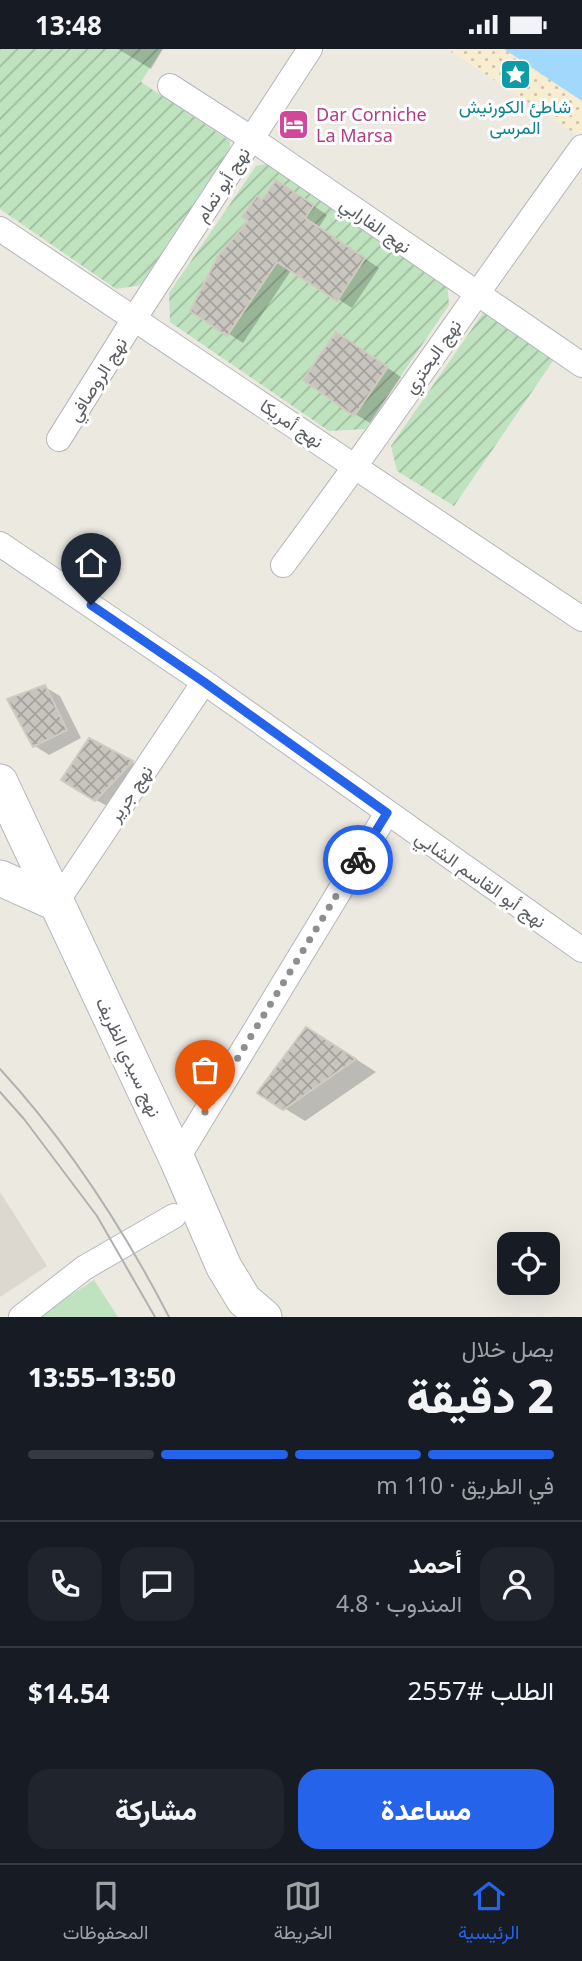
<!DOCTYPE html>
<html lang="ar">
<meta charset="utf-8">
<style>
body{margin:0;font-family:"Noto Sans",Vazirmatn,sans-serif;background:#20242c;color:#f1f3f6;direction:rtl;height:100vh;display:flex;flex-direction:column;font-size:26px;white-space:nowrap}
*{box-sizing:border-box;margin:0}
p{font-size:23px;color:#9ea1a6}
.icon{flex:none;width:38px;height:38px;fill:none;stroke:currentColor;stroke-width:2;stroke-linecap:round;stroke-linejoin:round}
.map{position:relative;height:1268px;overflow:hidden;direction:ltr}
.sheet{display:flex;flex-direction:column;background:#171b24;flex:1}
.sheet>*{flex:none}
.buttons{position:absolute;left:497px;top:1183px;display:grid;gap:14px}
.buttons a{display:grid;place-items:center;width:63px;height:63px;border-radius:14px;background:#171b24;box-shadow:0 7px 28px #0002;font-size:35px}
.pin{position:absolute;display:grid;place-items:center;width:60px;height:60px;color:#fff;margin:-72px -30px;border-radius:50% 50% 50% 0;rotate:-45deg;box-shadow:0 0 7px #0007}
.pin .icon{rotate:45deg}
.courier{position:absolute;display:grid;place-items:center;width:70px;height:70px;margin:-35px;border:5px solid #2563eb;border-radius:50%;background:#fff;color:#222;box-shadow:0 2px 9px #0007}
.headline em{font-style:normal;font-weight:800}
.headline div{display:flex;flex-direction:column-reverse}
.headline{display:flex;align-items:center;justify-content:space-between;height:119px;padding:0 28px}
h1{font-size:46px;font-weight:800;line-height:52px}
.bar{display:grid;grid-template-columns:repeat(4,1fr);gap:10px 7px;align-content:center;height:84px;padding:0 28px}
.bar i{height:9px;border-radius:5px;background:#363941}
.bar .on{background:#2563eb}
.bar p{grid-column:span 4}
.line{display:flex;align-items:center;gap:18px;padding:0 28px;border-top:2px solid #363941}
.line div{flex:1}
.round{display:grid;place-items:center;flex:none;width:74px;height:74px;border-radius:21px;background:#20242c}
.cta{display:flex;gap:14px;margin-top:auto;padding:14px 28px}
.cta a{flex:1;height:80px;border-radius:21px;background:#2563eb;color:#fff;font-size:28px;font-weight:800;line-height:80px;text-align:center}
.cta a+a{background:#20242c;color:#f1f3f6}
.status{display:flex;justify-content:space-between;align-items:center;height:49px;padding:0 35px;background:#171b24;direction:ltr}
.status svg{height:19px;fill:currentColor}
.tabs{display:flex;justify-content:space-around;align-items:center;height:98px;border-top:2px solid #363941;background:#171b24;font-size:19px;color:#9ea1a6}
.tabs a{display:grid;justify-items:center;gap:4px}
.tabs .on{color:#2563eb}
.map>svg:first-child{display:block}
.education{fill:#dcd8cf}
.green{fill:#bfe3be}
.sand{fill:url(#sand-dots)}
.garden{fill:url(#garden-furrows)}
.water{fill:#a2d8fb}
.shadow{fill:#0003}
.building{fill:url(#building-cross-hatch);stroke:#d0cac0;stroke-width:2}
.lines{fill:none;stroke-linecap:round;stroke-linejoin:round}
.street-casing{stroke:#b4b7bb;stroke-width:26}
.secondary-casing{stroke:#b3b6bb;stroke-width:37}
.street{stroke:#fff;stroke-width:24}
.secondary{stroke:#fff;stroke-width:35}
.tram{stroke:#b0b1b1;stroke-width:2}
.done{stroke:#8d8e8e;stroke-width:7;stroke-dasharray:0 12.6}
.route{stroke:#2563eb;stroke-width:9}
.labels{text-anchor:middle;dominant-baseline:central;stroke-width:6;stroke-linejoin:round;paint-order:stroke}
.culture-label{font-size:18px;fill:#0d838f;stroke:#fff}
.hotel-label{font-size:18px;fill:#b23c85;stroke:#fff;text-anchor:start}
.street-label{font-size:18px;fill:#5a5d61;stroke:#fff}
</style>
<div class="status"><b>13:48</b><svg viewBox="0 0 49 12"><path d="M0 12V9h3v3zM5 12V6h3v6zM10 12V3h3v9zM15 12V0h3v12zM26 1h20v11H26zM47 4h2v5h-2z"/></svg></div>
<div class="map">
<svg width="582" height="1268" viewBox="0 0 582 1268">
<defs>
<pattern id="sand-dots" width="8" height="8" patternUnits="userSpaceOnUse" patternTransform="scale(1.75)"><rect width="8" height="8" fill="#f8edd0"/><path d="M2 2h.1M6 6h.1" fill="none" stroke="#ccc3ac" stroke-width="1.8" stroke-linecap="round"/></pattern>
<pattern id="garden-furrows" width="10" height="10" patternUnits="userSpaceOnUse" patternTransform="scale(1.75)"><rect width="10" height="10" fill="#bfe3be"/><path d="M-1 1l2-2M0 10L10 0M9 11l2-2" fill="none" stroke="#9ebb9e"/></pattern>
<pattern id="building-cross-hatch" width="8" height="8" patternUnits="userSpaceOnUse" patternTransform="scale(1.75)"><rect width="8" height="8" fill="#c8c4be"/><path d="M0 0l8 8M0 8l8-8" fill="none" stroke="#a5a29e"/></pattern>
</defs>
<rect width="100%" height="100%" fill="#ece9e1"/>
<path class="education" d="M 0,1143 L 47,1217 L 0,1248 Z"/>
<path class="green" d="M 94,1231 L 118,1268 L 37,1268 Z"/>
<path class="sand" d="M 447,0 L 504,0 L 582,52 L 582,89 Z"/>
<path class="garden" d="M 0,0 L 162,0 L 141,33 L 230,92 L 230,106 L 142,236 L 116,240 L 0,160 Z
M 274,113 L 447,232 L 449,256 L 365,380 L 329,382 L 170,273 L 169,244 L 256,117 Z
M 485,261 L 555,309 L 454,457 L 397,422 L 391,397 Z"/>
<path class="water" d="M 504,0 L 582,0 L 582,52 Z"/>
<path class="shadow" d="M 118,0 L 163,0 L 151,20 Z
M 291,141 L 327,166 L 319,178 L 379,219 L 352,259 L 292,220 L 243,294 L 192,261 L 263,153 Z
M 352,294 L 401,328 L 370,374 L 355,365 Z
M 45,638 L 60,647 L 81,689 L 49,706 L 35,697 Z
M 90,691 L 147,721 L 111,759 L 96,751 Z
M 328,992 L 376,1023 L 305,1072 L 284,1059 Z"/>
<path class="building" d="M 276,131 L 314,156 L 305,169 L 365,209 L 337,252 L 277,213 L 227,287 L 190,262 L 218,207 L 248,172 L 242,168 L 257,147 L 262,151 Z
M 336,283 L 388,318 L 354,367 L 303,331 Z
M 45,636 L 67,681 L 33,698 L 7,650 Z
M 89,689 L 133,712 L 95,752 L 61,731 Z
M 306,978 L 356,1010 L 283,1061 L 257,1044 Z"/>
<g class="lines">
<defs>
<path id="street" d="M 170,37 L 252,90 L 582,316
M 0,180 L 582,570
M 59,390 L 134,270 L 310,0
M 0,495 L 204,633 L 582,901
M 283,516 C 385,379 481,237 582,98
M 56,854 L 204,633
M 177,1110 L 387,764
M 21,1268 L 84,1219 L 174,1167"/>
<path id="secondary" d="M 0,733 L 177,1110 L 224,1218 L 244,1251 L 264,1268
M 0,829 L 56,854"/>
</defs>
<use href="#street" class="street-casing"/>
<use href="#secondary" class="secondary-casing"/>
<use href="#street" class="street"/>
<use href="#secondary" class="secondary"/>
<path class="tram" d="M 0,1020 C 68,1094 123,1179 169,1268
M 0,1043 L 24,1070 L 97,1167 L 155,1268"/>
</g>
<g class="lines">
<path class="done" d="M 205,1063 L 358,811"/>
<path class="route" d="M 91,556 L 204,633 L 387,764 L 358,811"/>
</g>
<defs>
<symbol id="sight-square" viewBox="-11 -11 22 22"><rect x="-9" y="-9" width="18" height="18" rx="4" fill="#0f9aa8" stroke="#fff"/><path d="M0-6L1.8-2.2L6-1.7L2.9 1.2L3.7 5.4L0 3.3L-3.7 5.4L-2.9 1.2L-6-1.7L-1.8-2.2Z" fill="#fff"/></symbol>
<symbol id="hotel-square" viewBox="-11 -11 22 22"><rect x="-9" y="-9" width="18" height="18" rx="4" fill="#d1479c" stroke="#fff"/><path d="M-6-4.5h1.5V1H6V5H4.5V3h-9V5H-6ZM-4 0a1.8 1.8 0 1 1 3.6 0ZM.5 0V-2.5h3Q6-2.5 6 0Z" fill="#fff"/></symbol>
</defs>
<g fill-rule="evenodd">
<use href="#sight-square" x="498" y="8" width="35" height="35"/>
<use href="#hotel-square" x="276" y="58" width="35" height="35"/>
</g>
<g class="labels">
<g class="culture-label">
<text x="515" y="57">شاطئ الكورنيش<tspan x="515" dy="21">المرسى</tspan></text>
</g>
<g class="hotel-label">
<text x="316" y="65">Dar Corniche<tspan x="316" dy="21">La Marsa</tspan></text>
</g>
<g class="street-label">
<text transform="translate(222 135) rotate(-57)">نهج أبو تمام</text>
<text transform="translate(376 176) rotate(35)">نهج الفارابي</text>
<text transform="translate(432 307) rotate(-55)">نهج البحتري</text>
<text transform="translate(97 330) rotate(-58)">نهج الروصافي</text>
<text transform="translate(292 374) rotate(34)">نهج أمريكا</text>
<text transform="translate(130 744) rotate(-56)">نهج جرير</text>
<text transform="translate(481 830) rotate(35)">نهج أبو القاسم الشابي</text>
<text transform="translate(129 1008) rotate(65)">نهج سيدي الظريف</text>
</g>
</g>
</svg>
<div class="buttons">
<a><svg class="icon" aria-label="locate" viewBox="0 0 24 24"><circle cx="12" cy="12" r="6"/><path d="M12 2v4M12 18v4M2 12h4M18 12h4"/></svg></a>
</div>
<div class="pin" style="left:205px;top:1063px;background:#ea580c"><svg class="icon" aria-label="bag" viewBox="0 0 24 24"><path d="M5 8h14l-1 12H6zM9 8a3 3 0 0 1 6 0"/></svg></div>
<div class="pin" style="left:91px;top:556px;background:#1f2937"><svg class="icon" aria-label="home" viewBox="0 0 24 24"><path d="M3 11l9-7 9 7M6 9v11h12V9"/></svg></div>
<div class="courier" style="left:358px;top:811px"><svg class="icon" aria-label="bike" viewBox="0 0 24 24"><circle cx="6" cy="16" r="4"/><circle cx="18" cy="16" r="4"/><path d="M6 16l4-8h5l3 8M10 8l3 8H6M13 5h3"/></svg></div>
</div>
<section class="sheet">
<div class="headline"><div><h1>2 دقيقة</h1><p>يصل خلال</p></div><em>13:50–13:55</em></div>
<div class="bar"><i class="on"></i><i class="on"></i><i class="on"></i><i></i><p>في الطريق · 110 m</p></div>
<div class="line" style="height:126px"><a class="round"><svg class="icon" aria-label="person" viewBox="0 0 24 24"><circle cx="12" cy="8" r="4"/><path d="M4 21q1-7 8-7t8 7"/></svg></a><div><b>أحمد</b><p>المندوب · 4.8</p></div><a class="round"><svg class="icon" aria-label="chat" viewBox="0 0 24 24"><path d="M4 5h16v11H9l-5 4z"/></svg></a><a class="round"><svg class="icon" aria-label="phone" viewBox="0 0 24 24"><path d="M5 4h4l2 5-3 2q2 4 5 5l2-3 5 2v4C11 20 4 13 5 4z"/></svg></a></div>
<div class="line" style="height:91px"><div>الطلب #2557</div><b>$14.54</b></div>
<div class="cta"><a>مساعدة</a><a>مشاركة</a></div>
</section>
<nav class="tabs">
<a class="on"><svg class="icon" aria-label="home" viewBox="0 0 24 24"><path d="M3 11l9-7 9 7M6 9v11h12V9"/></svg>الرئيسية</a>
<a><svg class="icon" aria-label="map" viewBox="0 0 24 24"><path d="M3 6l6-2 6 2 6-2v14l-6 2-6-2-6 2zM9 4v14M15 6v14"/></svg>الخريطة</a>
<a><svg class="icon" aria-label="saved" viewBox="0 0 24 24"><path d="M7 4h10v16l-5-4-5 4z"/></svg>المحفوظات</a>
</nav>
